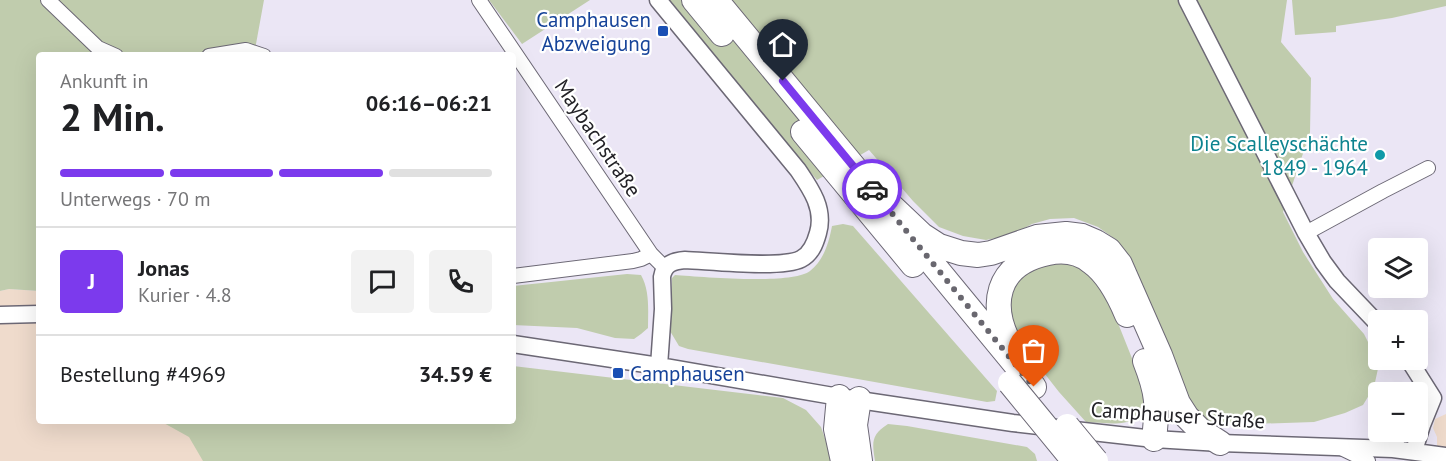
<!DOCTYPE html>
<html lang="de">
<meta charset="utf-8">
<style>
body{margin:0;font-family:"PT Sans",sans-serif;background:#f2f2f2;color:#202124;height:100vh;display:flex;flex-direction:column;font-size:22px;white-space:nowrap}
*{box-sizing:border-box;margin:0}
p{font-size:20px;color:#757577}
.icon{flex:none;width:33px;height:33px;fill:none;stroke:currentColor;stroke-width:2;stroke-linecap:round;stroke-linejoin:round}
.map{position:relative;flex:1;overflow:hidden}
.details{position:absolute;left:36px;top:52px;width:480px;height:372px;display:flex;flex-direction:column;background:#fff;border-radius:6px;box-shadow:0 6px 24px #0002}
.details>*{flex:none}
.buttons{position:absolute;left:1368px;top:238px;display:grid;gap:12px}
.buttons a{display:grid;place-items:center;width:60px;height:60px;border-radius:6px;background:#fff;box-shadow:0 6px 24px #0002;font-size:30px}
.pin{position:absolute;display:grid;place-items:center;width:51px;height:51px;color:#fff;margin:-62px -26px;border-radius:50% 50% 50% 0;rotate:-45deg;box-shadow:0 0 6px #0007}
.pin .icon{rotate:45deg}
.courier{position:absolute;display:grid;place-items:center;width:60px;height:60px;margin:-30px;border:4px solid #7c3aed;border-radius:50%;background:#fff;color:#222;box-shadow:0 2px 8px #0007}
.head em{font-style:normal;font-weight:600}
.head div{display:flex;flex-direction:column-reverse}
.head{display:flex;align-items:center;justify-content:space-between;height:102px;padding:0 24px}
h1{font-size:39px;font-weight:600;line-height:45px}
.bar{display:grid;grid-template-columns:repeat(4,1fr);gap:9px 6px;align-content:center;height:72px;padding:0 24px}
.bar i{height:8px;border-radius:4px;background:#e0e0e0}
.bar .selected{background:#7c3aed}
.bar p{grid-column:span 4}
.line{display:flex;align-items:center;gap:15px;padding:0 24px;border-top:2px solid #e0e0e0}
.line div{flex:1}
.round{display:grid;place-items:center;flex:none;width:63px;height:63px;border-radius:6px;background:#f2f2f2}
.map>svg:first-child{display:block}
.commercial{fill:#efdbcc}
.green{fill:#c0ccad}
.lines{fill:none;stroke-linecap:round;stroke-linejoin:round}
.minor-casing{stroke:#6c6875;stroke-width:16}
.tertiary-casing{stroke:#6c6875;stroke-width:19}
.motorway-casing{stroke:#6c6875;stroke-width:26}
.minor{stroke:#fff;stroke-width:14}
.tertiary{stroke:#fff;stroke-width:16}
.motorway{stroke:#fff;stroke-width:24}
.motorway-bridge-casing{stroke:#6c6875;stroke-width:26;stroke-linecap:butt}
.motorway-bridge{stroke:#fff;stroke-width:24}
.done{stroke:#69676f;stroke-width:6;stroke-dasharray:0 10.8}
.route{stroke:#7c3aed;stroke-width:8}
.transit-dot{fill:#1a4fb4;stroke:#fff;stroke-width:2}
.culture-dot{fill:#0f9aa8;stroke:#fff;stroke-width:2}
.labels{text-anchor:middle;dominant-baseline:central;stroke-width:4.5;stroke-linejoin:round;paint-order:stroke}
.transit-label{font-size:21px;fill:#164399;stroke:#fff;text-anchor:end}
.street-label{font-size:21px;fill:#232227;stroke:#fff}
.culture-label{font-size:21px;fill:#0d838f;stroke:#fff;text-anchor:end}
</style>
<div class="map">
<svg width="1446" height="461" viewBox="0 0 1446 461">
<rect width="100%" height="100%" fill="#ebe6f5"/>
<path class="commercial" d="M 9,289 L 39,291 L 39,422 L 238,422 L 234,461 L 0,461 L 0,291 Z
M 1446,414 L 1446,461 L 1437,461 L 1437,437 L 1433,428 L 1435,419 Z"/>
<path class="green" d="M 0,0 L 264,0 L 254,55 L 39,56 L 39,291 L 9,289 L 0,291 Z
M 489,0 L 590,0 L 522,44 Z
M 667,0 L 1287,0 L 1281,42 L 1311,78 L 1310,133 L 1283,212 L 1303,252 L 1333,299 L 1364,334 L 1379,364 L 1374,387 L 1363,405 L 1345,413 L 1314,422 L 1218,425 L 1194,413 L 1164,342 L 1148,298 L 1132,260 L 1115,239 L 1098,227 L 1074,218 L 1050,219 L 1032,224 L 1011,235 L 986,240 L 963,236 L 939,227 L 913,201 L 869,150 L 817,180 Z
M 1292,0 L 1446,0 L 1446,6 L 1392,18 L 1336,26 L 1336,32 L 1295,35 Z
M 843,224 L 853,226 L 997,391 L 995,401 L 987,402 L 688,349 L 679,346 L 670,331 L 672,278 L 675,275 C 702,277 792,285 810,271 C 824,260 829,242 832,226 Z
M 1071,260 L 1080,263 L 1106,293 L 1149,401 C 1139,430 1112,423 1086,422 L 1059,392 L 1012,332 L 1009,296 L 1017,278 L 1033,267 Z
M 627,274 L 641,275 C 650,291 648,310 648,328 L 641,334 L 634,339 L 615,338 L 577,328 L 513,325 L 513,286 Z
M 513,366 L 783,398 L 806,410 L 821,427 L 833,461 L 203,461 L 189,437 L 162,422 L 513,422 Z
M 888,424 L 907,426 L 1027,447 L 1035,454 L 1037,461 L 875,461 C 872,442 871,435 888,424 Z"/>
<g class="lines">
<defs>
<path id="minor" d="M 48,0 L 98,48 L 116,56
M 479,0 L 651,254 L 665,268
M 209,56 L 246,50 L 264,56
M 1306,233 L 1383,191 L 1428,168
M 513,276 L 633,261 L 641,259 L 651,254
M 1341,448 L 1368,461"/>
<path id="tertiary" d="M 658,0 L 798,170 C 811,189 825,209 818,233 C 815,244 811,254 801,259 C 782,269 710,261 685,260 C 673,261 664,264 662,277 L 663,309 L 659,366
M 1187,0 L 1306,233 L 1323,262 L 1337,281 L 1378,324
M 0,315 L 39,314
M 513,344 L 659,366 L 839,397 L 1013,423 L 1154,439 L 1220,443 L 1393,449 L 1446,456
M 1409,360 L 1433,398
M 1393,449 L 1399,432
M 1414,451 L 1422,425 L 1433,398"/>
<path id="motorway" d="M 694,0 L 722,34
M 716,0 L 877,195
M 803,132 L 913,265
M 867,183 L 922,235 L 939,246 L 961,253 L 978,255 L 991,253 L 1037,237 L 1066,234 L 1082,236 L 1096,242 L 1109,250 L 1120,264 L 1160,355 L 1178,403 L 1187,417 L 1200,430 L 1220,443
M 908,234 L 1034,387
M 1012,348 C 988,306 995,264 1048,253 C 1063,250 1079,252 1091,262 C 1108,274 1119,296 1127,315
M 1145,361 C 1158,394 1158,405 1154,439
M 839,397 L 836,429 L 843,461
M 859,399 L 855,425 L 860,461"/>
</defs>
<use href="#minor" class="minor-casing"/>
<use href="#tertiary" class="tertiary-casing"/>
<use href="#motorway" class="motorway-casing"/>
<use href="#minor" class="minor"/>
<use href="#tertiary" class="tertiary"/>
<use href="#motorway" class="motorway"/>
<defs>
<path id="motorway-bridge" d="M 1010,383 L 1074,461
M 1067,426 L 1096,461"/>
</defs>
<use href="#motorway-bridge" class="motorway-bridge-casing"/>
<use href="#motorway-bridge" class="motorway-bridge"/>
</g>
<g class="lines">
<path class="done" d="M 872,189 L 1034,387"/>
<path class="route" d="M 783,81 L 872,189"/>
</g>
<g class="transit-dot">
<rect x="657" y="25" width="12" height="12" rx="3"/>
<rect x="612" y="367" width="12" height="12" rx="3"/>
</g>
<circle class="culture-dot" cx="1380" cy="155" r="6"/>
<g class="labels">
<g class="transit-label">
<text x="651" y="19">Camphausen<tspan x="651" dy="24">Abzweigung</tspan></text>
<text x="630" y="373" text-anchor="start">Camphausen</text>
</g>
<g class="street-label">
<text transform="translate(598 138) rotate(56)">Maybachstraße</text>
<text transform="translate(1178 415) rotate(4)">Camphauser Straße</text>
</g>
<g class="culture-label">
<text x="1368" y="143">Die Scalleyschächte<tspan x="1368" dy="24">1849 - 1964</tspan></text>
</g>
</g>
</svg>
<div class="buttons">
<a><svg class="icon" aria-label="layers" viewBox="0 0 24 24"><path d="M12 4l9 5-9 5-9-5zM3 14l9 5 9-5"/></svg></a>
<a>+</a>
<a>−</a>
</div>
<div class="pin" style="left:1034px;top:387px;background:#ea580c"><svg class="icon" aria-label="bag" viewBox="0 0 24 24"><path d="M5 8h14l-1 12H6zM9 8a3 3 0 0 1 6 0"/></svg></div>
<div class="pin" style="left:783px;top:81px;background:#1f2937"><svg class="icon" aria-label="home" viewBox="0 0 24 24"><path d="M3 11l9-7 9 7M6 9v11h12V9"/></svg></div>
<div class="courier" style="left:872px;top:189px"><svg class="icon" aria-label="car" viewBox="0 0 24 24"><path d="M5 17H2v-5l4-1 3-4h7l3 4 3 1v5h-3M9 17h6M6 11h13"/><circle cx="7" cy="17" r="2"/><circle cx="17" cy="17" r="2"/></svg></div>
<section class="details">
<div class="head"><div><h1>2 Min.</h1><p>Ankunft in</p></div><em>06:16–06:21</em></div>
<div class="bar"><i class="selected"></i><i class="selected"></i><i class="selected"></i><i></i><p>Unterwegs · 70 m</p></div>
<div class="line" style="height:108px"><b class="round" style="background:#7c3aed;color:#fff">J</b><div><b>Jonas</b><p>Kurier · 4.8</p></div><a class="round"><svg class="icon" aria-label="chat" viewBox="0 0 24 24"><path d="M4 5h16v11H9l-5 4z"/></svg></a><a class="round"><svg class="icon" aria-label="phone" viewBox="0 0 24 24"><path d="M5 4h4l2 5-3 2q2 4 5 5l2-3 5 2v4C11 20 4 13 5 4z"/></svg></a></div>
<div class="line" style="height:78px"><div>Bestellung #4969</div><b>34.59 €</b></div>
</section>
</div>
